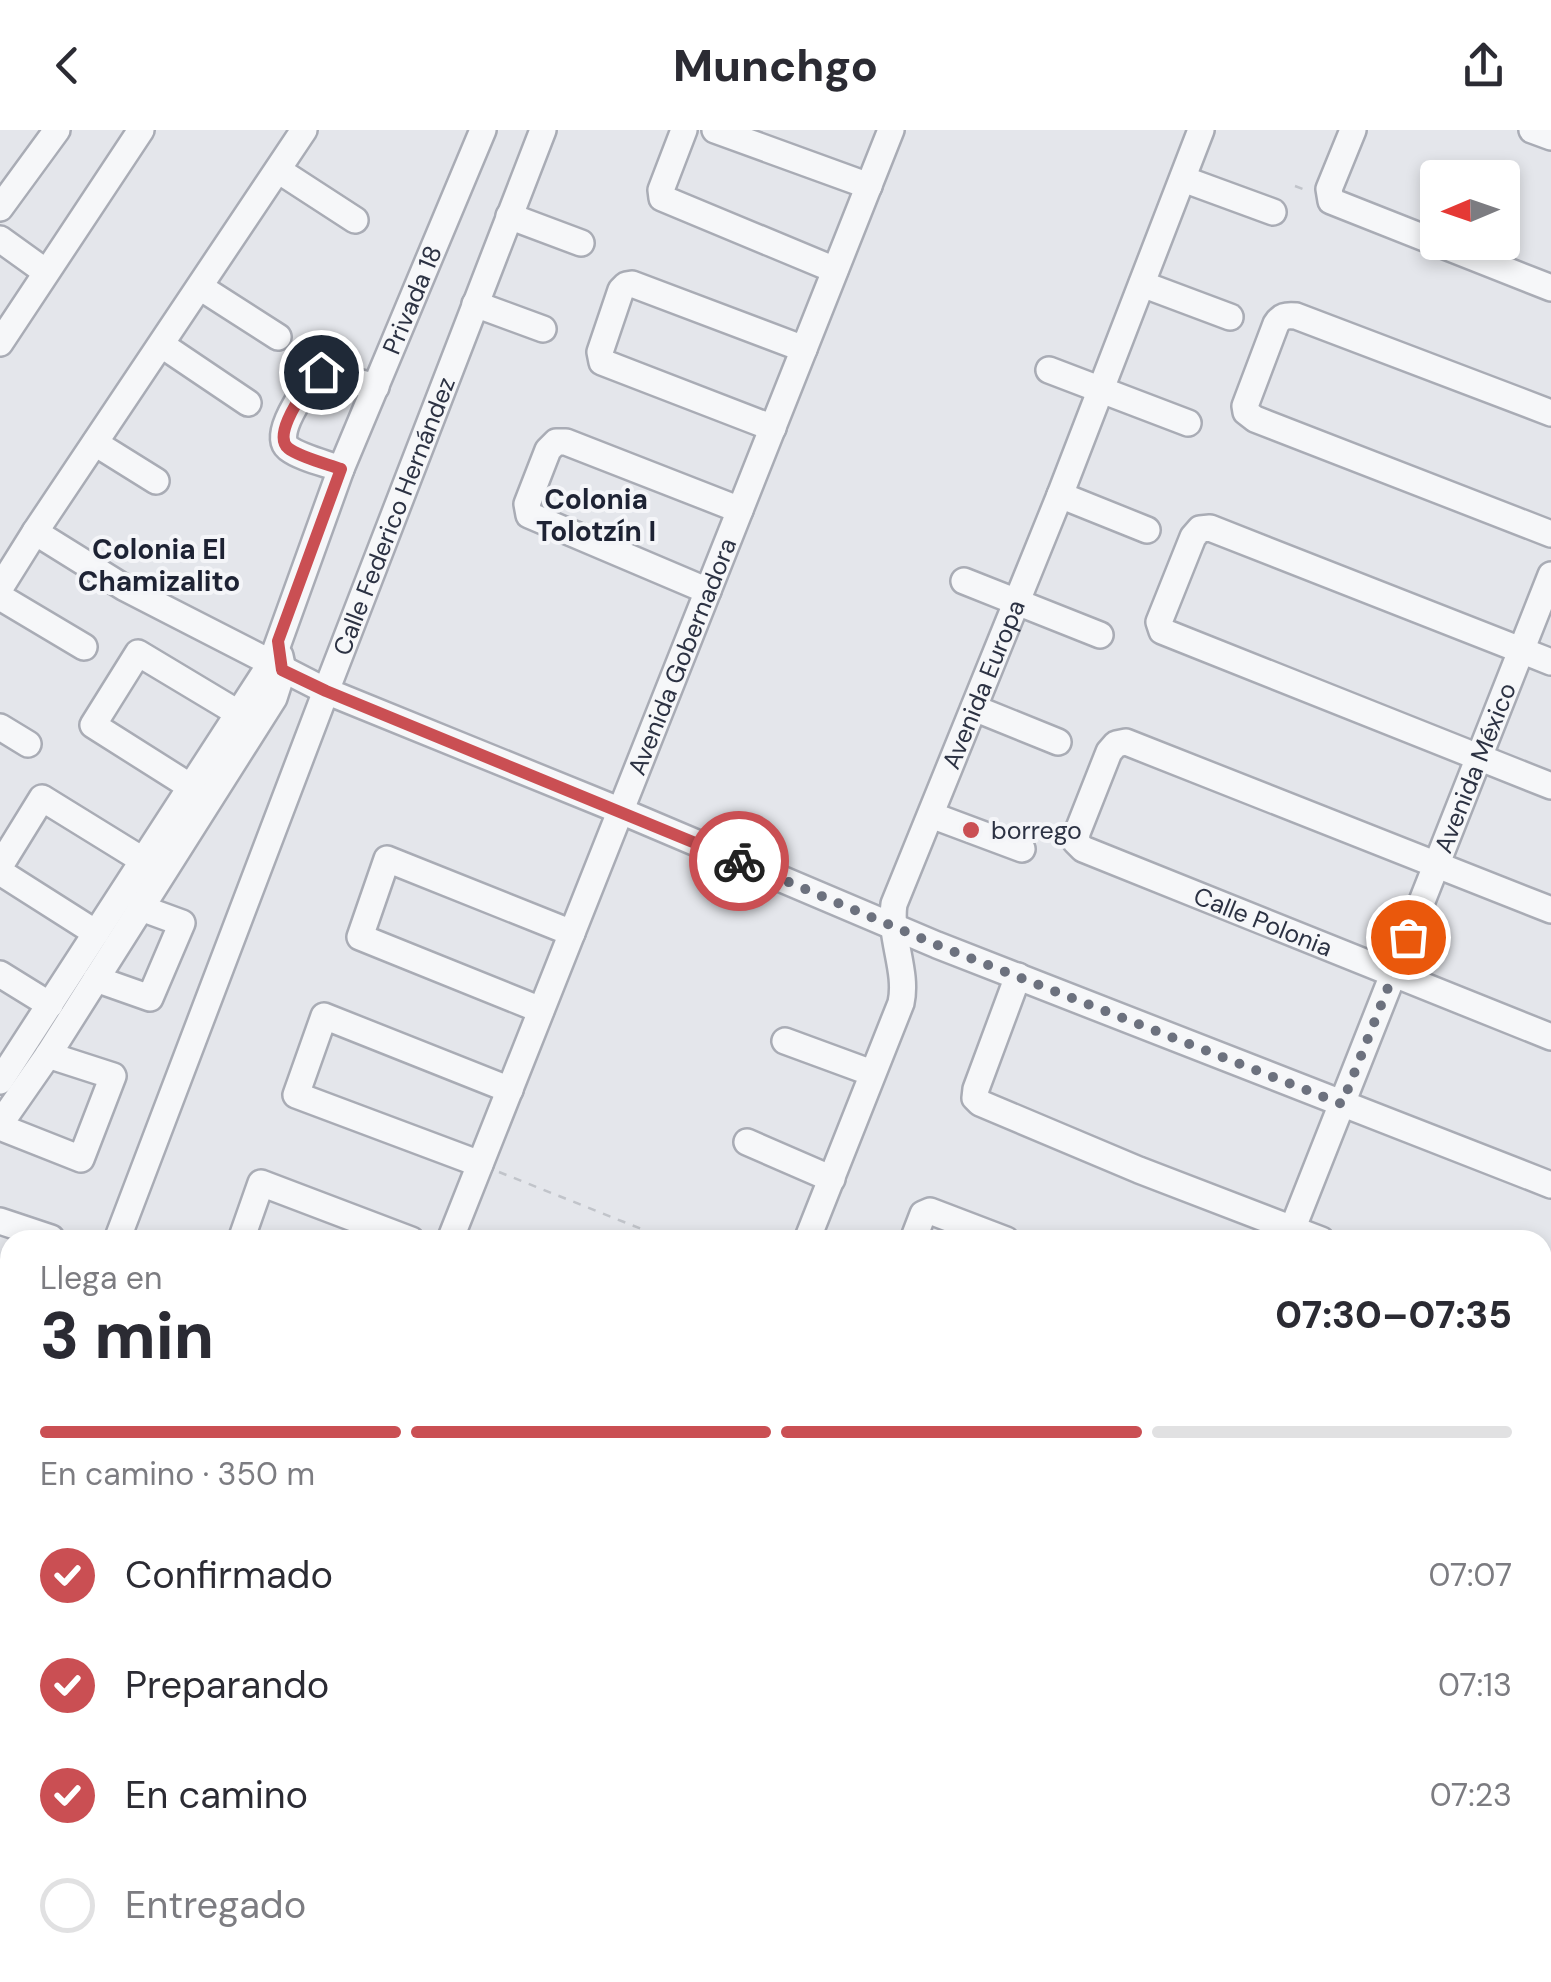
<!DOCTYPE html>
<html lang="es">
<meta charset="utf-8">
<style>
body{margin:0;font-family:"DM Sans",sans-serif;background:#f2f2f3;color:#2b2b33;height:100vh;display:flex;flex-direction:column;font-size:38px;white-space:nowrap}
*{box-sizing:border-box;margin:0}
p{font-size:32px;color:#7c7c81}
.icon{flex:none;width:55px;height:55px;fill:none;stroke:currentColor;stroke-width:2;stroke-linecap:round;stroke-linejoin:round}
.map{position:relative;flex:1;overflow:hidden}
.sheet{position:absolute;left:0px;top:1100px;width:1552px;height:752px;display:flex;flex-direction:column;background:#fff;border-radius:30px 30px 0 0;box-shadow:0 5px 15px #0003}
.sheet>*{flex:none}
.needle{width:65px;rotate:268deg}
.buttons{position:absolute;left:1420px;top:30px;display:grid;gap:20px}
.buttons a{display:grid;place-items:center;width:100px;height:100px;border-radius:10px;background:#fff;box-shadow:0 5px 15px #0003;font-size:50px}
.pin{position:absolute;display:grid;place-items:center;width:85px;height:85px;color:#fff;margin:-42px;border:5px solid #fff;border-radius:50%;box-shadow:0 2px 10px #0007}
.courier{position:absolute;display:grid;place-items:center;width:100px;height:100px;margin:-50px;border:8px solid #ca4f53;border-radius:50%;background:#fff;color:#222;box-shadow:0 2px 12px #0007}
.overview em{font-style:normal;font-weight:800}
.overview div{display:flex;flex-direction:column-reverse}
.overview{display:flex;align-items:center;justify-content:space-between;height:170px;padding:0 40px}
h1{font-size:65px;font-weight:800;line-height:75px}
.bar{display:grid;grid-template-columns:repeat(4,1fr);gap:15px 10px;align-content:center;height:120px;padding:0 40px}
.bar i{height:12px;border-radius:8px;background:#e1e1e2}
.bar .current{background:#ca4f53}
.bar p{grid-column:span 4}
ol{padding:0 40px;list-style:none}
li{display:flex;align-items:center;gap:30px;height:110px}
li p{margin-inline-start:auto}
li .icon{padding:10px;border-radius:50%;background:#ca4f53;color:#fff;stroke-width:4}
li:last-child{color:#7c7c81}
li i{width:55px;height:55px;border:5px solid #e1e1e2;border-radius:50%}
header{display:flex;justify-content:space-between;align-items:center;height:130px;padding:0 40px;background:#fff;font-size:45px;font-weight:800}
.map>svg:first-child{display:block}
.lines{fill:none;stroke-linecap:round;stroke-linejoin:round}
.minor-casing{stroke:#a9acb5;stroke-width:30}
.path{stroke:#c1c4ca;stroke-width:2.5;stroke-dasharray:8 8;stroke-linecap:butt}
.minor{stroke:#f6f7f9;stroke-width:25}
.done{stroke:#6c717e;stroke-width:10;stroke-dasharray:0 18}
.route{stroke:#ca4f53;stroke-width:12}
.poi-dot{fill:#ca4f53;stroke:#f4f5f8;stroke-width:4}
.labels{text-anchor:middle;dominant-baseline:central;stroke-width:8;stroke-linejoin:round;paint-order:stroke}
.street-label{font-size:25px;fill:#2c3243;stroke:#f4f5f8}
.poi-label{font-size:25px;fill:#2c3243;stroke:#f4f5f8;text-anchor:start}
.neighbourhood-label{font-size:28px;font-weight:bold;fill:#1e2334;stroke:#f4f5f8}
</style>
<header><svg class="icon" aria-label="back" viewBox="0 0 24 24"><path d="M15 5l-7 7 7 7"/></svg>Munchgo<svg class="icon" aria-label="share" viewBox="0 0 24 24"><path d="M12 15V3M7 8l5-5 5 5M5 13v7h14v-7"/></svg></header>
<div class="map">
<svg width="1551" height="1852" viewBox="0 0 1551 1852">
<rect width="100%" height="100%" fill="#e4e6eb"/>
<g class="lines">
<defs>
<g id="minor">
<path d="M 684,0 L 661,60 L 662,68 L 835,140"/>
<path d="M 715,0 L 869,56"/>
<path d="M 1353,0 L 1329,59 L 1331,71 L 1551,158"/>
<path d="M 1532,0 L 1551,7"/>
<path d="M 278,40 L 355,90"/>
<path d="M 1183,49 L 1273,82"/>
<path d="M 0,78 L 57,0"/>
<path d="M 509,86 L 581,113"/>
<path d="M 0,109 L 46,142"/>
<path d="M 1142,154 L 1230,187"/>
<path d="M 200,157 L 278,207"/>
<path d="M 475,174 L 543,199"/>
<path d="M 0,213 L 141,0"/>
<path d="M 162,215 L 248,273"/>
<path d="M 1049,240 L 1188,293"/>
<path d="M 1551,283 L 1296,186 C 1286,185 1281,186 1276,194 L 1245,276 L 1246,282 L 1255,289 L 1551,404"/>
<path d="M 773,298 L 602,232 L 600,222 L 621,160 L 626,155 L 632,154 L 804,219"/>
<path d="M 95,313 L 156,351"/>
<path d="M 341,339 C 325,333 301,328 288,318 C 272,304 304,262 313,247 L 321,242 L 376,257"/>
<path d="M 1060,365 L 1147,400"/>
<path d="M 35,402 L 125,458 L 326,561 L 621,681 L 937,815 L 1551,1055"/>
<path d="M 964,451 L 1100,505"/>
<path d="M 0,458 L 35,402 L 304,0"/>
<path d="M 708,461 L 529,385 L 527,374 L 548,320 L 556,312 L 566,312 L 740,380"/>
<path d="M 0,467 L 84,517"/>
<path d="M 1551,532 L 1210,398 L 1200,399 L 1193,407 L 1159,492 L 1162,501 L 1167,503 L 1551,656"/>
<path d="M 974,578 L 1058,612"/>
<path d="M 0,597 L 28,614"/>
<path d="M 191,657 L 93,595 L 138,523 L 238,583"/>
<path d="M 931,685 L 1022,719"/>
<path d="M 0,736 L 42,668 L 157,739"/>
<path d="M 0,742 L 96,803"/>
<path id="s1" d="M 1551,780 L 1126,612 L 1116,614 L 1109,622 L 1077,703 L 1076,712 L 1083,719 L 1551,907"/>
<path d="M 0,844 L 50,875"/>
<path d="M 1018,846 L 976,959 L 975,968 L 980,973 L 1139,1040 L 1321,1110"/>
<path d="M 96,849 L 150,868 L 182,793 L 141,778"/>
<path d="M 541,880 L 360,807 L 387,729 L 572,803"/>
<path d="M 785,911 L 872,943"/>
<path id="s2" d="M 0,951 L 271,533 L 341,339 L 483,0"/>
<path d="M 0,994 L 48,925 L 274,568 L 283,540 L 280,526"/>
<path d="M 0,997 L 81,1029 L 113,946 L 48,925"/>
<path d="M 747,1012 L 832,1049"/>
<path d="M 480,1034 L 296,965 L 324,886 L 510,960"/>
<path d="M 0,1091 L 51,1108 L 50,1110"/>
<path id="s3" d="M 117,1110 L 326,561 L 543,0"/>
<path d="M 241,1110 L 261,1053 L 411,1110"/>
<path id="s4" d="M 450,1110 L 891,0"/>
<path id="s5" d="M 807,1110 L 901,873 C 908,841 889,807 894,774 L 1060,365 L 1201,0"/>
<path d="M 913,1110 L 923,1084 L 930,1081 L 1006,1110"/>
<path id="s6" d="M 1288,1110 L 1551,445"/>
<path d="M 0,1184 L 10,1188"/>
<path d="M 1542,1198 L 1551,1201"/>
<path d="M 1542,1321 L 1551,1325"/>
<path d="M 1542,1378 L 1551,1358"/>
<path d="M 1542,1507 L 1551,1511"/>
<path d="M 0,1552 L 10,1526"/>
<path d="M 0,1694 L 1,1692 L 10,1695"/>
<path d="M 1542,1723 L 1551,1727"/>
<path d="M 0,1779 L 10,1783"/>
<path d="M 19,1842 L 34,1852"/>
<path d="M 882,1842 L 903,1852"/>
<path d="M 1357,1842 L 1373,1852"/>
<path d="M 155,1852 L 158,1842"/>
<path d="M 468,1852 L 472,1842"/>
<path d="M 622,1852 L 624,1842"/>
<path d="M 984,1852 L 988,1842"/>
<path d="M 1009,1852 L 1013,1842"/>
<path d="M 1325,1852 L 1329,1842"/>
</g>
</defs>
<use href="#minor" class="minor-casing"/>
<path class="path" d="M 1295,56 L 1308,61
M 499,1042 L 669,1110"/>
<use href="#minor" class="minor"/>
</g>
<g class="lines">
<path class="done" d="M 739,731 L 937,815 L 1342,974 L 1408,807"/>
<path class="route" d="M 321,242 L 313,247 C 304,262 272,304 288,318 C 299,327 327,334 341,339 L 278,511 L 282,540 L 326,561 L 739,731"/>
</g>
<circle class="poi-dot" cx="971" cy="700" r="10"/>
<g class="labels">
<g class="street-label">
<text stroke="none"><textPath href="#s2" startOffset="888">Privada 18</textPath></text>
<text stroke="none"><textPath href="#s3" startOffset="775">Calle Federico Hernández</textPath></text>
<text stroke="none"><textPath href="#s4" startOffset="628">Avenida Gobernadora</textPath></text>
<text stroke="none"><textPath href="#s5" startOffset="592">Avenida Europa</textPath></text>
<text stroke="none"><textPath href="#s6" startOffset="508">Avenida México</textPath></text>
<text stroke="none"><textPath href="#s1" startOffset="778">Calle Polonia</textPath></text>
</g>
<g class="poi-label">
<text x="991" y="700">borrego</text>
</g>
<g class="neighbourhood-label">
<text x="596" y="369">Colonia<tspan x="596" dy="32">Tolotzín I</tspan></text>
<text x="159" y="419">Colonia El<tspan x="159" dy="32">Chamizalito</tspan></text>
</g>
</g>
</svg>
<div class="buttons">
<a><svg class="needle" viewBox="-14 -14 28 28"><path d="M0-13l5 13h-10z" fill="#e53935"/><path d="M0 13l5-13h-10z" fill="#7c7c81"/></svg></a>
</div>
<div class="pin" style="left:1408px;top:807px;background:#ea580c"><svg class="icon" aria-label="bag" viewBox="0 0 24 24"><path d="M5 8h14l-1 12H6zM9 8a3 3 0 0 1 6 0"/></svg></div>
<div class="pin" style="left:321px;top:242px;background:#1f2937"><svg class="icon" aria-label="home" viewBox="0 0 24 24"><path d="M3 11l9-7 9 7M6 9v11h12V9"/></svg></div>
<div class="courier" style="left:739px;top:731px"><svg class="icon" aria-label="bike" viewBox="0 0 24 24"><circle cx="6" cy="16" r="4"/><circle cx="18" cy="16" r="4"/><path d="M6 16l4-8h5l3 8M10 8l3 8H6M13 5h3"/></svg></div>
<section class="sheet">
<div class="overview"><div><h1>3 min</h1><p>Llega en</p></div><em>07:30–07:35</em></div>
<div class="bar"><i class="current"></i><i class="current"></i><i class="current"></i><i></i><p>En camino · 350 m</p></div>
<ol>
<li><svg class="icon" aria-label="check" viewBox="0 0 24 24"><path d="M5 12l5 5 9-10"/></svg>Confirmado<p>07:07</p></li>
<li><svg class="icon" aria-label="check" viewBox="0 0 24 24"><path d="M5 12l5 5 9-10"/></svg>Preparando<p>07:13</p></li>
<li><svg class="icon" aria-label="check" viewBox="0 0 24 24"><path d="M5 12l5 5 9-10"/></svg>En camino<p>07:23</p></li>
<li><i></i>Entregado</li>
</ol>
</section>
</div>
